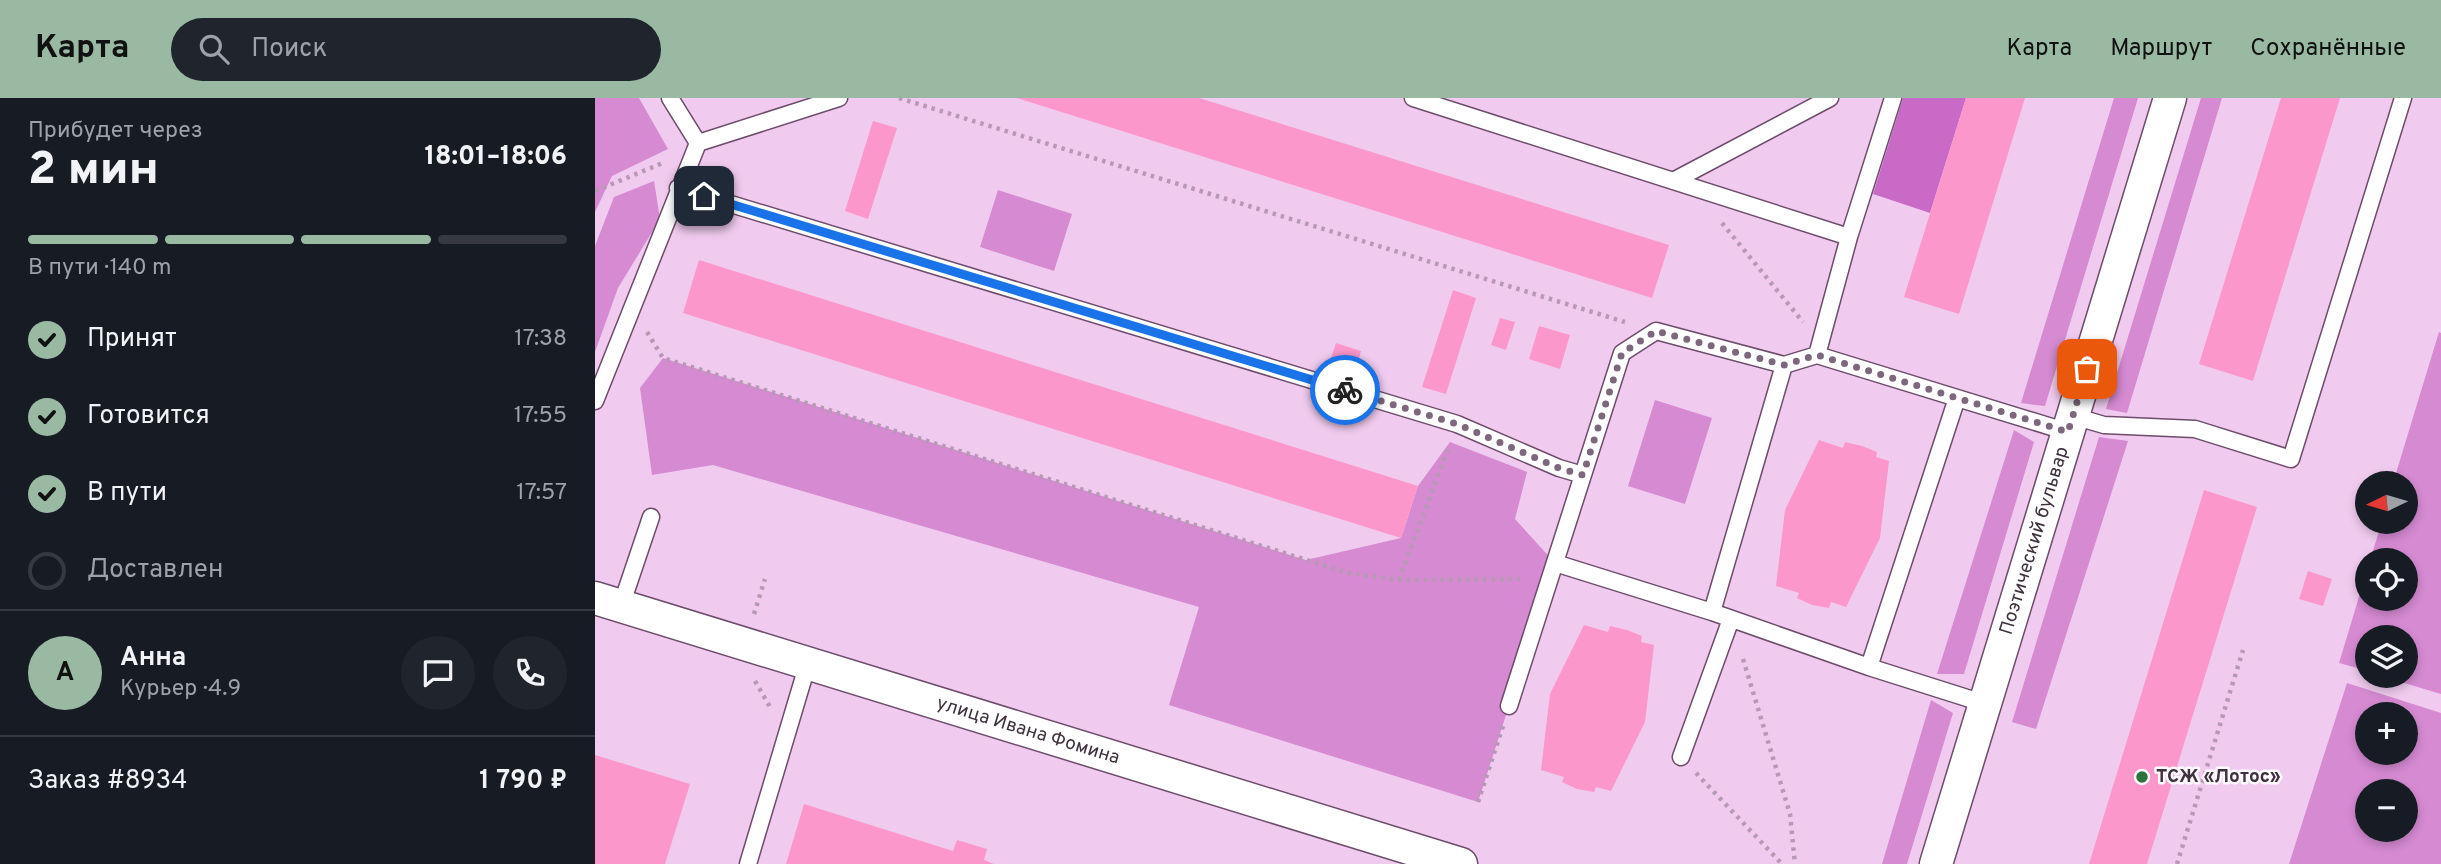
<!DOCTYPE html>
<html lang="ru">
<meta charset="utf-8">
<style>
body{margin:0;font-family:Overpass,sans-serif;background:#20242c;color:#f1f3f6;height:100vh;display:flex;flex-direction:column;font-size:26px;white-space:nowrap}
*{box-sizing:border-box;margin:0}
p{font-size:23px;color:#9ea1a6}
.icon{flex:none;width:38px;height:38px;fill:none;stroke:currentColor;stroke-width:2;stroke-linecap:round;stroke-linejoin:round}
.map{position:relative;flex:1;overflow:hidden}
.details{display:flex;flex-direction:column;background:#171b24;width:595px}
.details>*{flex:none}
.needle{width:46px;rotate:265deg}
.tools{position:absolute;left:1760px;top:373px;display:grid;gap:14px}
.tools a{display:grid;place-items:center;width:63px;height:63px;border-radius:50%;background:#171b24;box-shadow:0 4px 10px #0003;font-size:35px}
.pin{position:absolute;display:grid;place-items:center;width:60px;height:60px;color:#fff;margin:-30px;border-radius:14px;box-shadow:0 4px 10px #0006}
.courier{position:absolute;display:grid;place-items:center;width:70px;height:70px;margin:-35px;border:5px solid #1a73e8;border-radius:50%;background:#fff;color:#222;box-shadow:0 2px 9px #0007}
.summary em{font-style:normal;font-weight:800}
.summary div{display:flex;flex-direction:column-reverse}
.summary{display:flex;align-items:center;justify-content:space-between;height:119px;padding:0 28px}
h1{font-size:46px;font-weight:800;line-height:52px}
.bar{display:grid;grid-template-columns:repeat(4,1fr);gap:10px 7px;align-content:center;height:84px;padding:0 28px}
.bar i{height:9px;border-radius:5px;background:#363941}
.bar .selected{background:#99b9a2}
.bar p{grid-column:span 4}
.line{display:flex;align-items:center;gap:18px;padding:0 28px;border-top:2px solid #363941}
.line div{flex:1}
.round{display:grid;place-items:center;flex:none;width:74px;height:74px;border-radius:37px;background:#20242c}
ol{padding:0 28px;list-style:none}
li{display:flex;align-items:center;gap:21px;height:77px}
li p{margin-inline-start:auto}
li .icon{padding:7px;border-radius:50%;background:#99b9a2;color:#111;stroke-width:4}
li:last-child{color:#9ea1a6}
li i{width:38px;height:38px;border:4px solid #363941;border-radius:50%}
header{display:flex;align-items:center;gap:42px;box-sizing:border-box;height:98px;padding:0 35px;background:#99b9a2;color:#111}
header strong{font-size:33px}
nav{display:flex;gap:38px;margin-inline-start:auto;font-size:24px}
.search{width:490px;height:63px;background:#20242c;display:flex;align-items:center;gap:18px;box-sizing:border-box;padding:0 24px;border-radius:38px;color:#9ea1a6;font-size:26px}
main{display:flex;flex:1;min-height:0}
.map>svg:first-child{display:block}
.green{fill:#d58ad2;fill-rule:evenodd}
.forest{fill:#ca6ac7}
.building{fill:#fb97cb}
.lines{fill:none;stroke-linecap:round;stroke-linejoin:round}
.lane-casing{stroke:#6c4c6a;stroke-width:19}
.street-casing{stroke:#6c4c6a;stroke-width:35}
.path{stroke:#b799b5;stroke-width:4.5;stroke-dasharray:3.5 5;stroke-linecap:butt}
.lane{stroke:#fff;stroke-width:16}
.street{stroke:#fff;stroke-width:32}
.done{stroke:#7d677c;stroke-width:7;stroke-dasharray:0 12.6}
.route{stroke:#1a73e8;stroke-width:9}
.poi-dot{fill:#2e723c;stroke:#fdf9fd;stroke-width:2.5}
.labels{text-anchor:middle;dominant-baseline:central;stroke-width:5;stroke-linejoin:round;paint-order:stroke}
.street-label{font-size:19px;fill:#3f313e;stroke:#fdf9fd}
.poi-label{font-size:19px;font-weight:bold;fill:#3f313e;stroke:#fdf9fd;text-anchor:start}
</style>
<header>
<strong>Карта</strong>
<div class="search"><svg class="icon" aria-label="search" viewBox="0 0 24 24"><circle cx="10" cy="10" r="6"/><path d="M15 15l6 6"/></svg>Поиск</div>
<nav><a>Карта</a><a>Маршрут</a><a>Сохранённые</a></nav>
</header>
<main>
<section class="details">
<div class="summary"><div><h1>2 мин</h1><p>Прибудет через</p></div><em>18:01–18:06</em></div>
<div class="bar"><i class="selected"></i><i class="selected"></i><i class="selected"></i><i></i><p>В пути · 140 m</p></div>
<ol>
<li><svg class="icon" aria-label="check" viewBox="0 0 24 24"><path d="M5 12l5 5 9-10"/></svg>Принят<p>17:38</p></li>
<li><svg class="icon" aria-label="check" viewBox="0 0 24 24"><path d="M5 12l5 5 9-10"/></svg>Готовится<p>17:55</p></li>
<li><svg class="icon" aria-label="check" viewBox="0 0 24 24"><path d="M5 12l5 5 9-10"/></svg>В пути<p>17:57</p></li>
<li><i></i>Доставлен</li>
</ol>
<div class="line" style="height:126px"><b class="round" style="background:#99b9a2;color:#111">А</b><div><b>Анна</b><p>Курьер · 4.9</p></div><a class="round"><svg class="icon" aria-label="chat" viewBox="0 0 24 24"><path d="M4 5h16v11H9l-5 4z"/></svg></a><a class="round"><svg class="icon" aria-label="phone" viewBox="0 0 24 24"><path d="M5 4h4l2 5-3 2q2 4 5 5l2-3 5 2v4C11 20 4 13 5 4z"/></svg></a></div>
<div class="line" style="height:91px"><div>Заказ #8934</div><b>1 790 ₽</b></div>
</section>
<div class="map">
<svg width="1846" height="766" viewBox="0 0 1846 766">
<rect width="100%" height="100%" fill="#f1cbef"/>
<path class="green" d="M 0,0 L 44,0 L 73,51 L 17,78 L 0,114 Z
M 1519,0 L 1543,0 L 1450,308 L 1426,305 Z
M 1606,0 L 1627,0 L 1532,315 L 1511,311 Z
M 59,83 L 65,121 L 23,190 L 0,254 L 0,148 L 19,99 Z
M 403,92 L 477,116 L 459,173 L 385,149 Z
M 1844,234 L 1846,235 L 1846,596 L 1786,578 L 1811,578 L 1811,539 L 1773,539 L 1773,573 L 1744,565 L 1773,469 L 1773,500 L 1811,500 L 1811,462 L 1775,462 L 1787,424 L 1811,424 L 1811,385 L 1798,385 Z
M 68,260 L 711,462 L 806,440 L 823,388 L 855,344 L 932,374 L 920,421 L 960,465 L 883,704 L 574,607 L 604,509 L 118,367 L 57,377 L 45,290 Z
M 1060,302 L 1117,320 L 1090,406 L 1033,388 Z
M 1419,332 L 1439,344 L 1369,576 L 1342,576 Z
M 1504,339 L 1533,343 L 1441,631 L 1417,624 Z
M 1752,585 L 1846,615 L 1846,766 L 1694,766 ZM 1811,616 L 1811,654 L 1773,654 L 1773,616 ZM 1773,693 L 1811,693 L 1811,732 L 1773,732 Z
M 1336,602 L 1358,615 L 1312,766 L 1287,766 Z"/>
<path class="forest" d="M 1308,0 L 1371,0 L 1335,115 L 1278,96 Z"/>
<path class="building" d="M 422,0 L 604,0 L 1074,147 L 1057,200 Z
M 1371,0 L 1430,0 L 1364,216 L 1309,199 Z
M 1686,0 L 1745,0 L 1658,283 L 1604,266 Z
M 278,23 L 302,30 L 273,121 L 250,113 Z
M 104,162 L 823,388 L 806,440 L 88,215 Z
M 858,192 L 881,200 L 851,296 L 827,289 Z
M 905,220 L 920,224 L 911,252 L 896,247 Z
M 944,228 L 975,237 L 965,271 L 934,261 Z
M 741,245 L 766,253 L 760,275 L 734,266 Z
M 1224,342 L 1248,350 L 1250,344 L 1267,348 L 1282,354 L 1281,359 L 1294,363 L 1285,440 L 1251,509 L 1236,504 L 1234,510 L 1217,507 L 1202,500 L 1204,495 L 1181,488 L 1190,412 Z
M 1609,392 L 1662,409 L 1552,766 L 1494,766 Z
M 1713,473 L 1737,481 L 1728,508 L 1704,501 Z
M 989,527 L 1013,534 L 1015,528 L 1032,532 L 1047,538 L 1046,544 L 1059,547 L 1050,624 L 1016,693 L 1001,689 L 999,694 L 982,691 L 967,684 L 969,679 L 946,672 L 955,596 Z
M 0,657 L 95,686 L 70,766 L 0,766 Z
M 209,706 L 358,753 L 362,742 L 392,751 L 389,762 L 399,766 L 191,766 Z"/>
<g class="lines">
<defs>
<path id="lane" d="M 818,0 L 1254,139
M 103,45 L 244,0
M 1078,83 L 1235,0
M 83,90 L 862,326 L 964,370 L 988,377
M 1222,257 L 1254,139 L 1298,0
M 1189,267 L 1222,257 L 1473,334
M 0,303 L 103,45 L 75,0
M 1478,318 L 1509,327 L 1600,331 L 1696,361 L 1808,0
M 960,465 L 1117,514 L 1274,569 L 1391,606
M 26,508 L 56,419
M 1274,569 L 1362,300
M 914,608 L 1027,255 L 1061,233 L 1189,267 L 1117,514
M 1086,659 L 1136,521
M 153,766 L 213,565"/>
<g id="street">
<path id="s1" d="M 0,500 L 866,766"/>
<path id="s2" d="M 1341,766 L 1575,0"/>
</g>
</defs>
<use href="#lane" class="lane-casing"/>
<use href="#street" class="street-casing"/>
<path class="path" d="M 304,0 L 1030,224
M 0,93 L 70,64
M 1127,125 L 1208,224
M 52,234 L 68,260 L 753,475 L 804,482 L 930,481
M 804,482 L 854,348
M 159,516 L 170,481
M 1148,561 L 1195,716 L 1200,766
M 160,583 L 175,609
M 1101,675 L 1187,766
M 883,704 L 908,628
M 1582,766 L 1648,552"/>
<use href="#lane" class="lane"/>
<use href="#street" class="street"/>
</g>
<g class="lines">
<path class="done" d="M 750,292 L 862,326 L 964,370 L 988,377 L 1027,255 L 1061,233 L 1189,267 L 1222,257 L 1473,334 L 1492,271"/>
<path class="route" d="M 109,98 L 750,292"/>
</g>
<circle class="poi-dot" cx="1547" cy="679" r="7"/>
<g class="labels">
<g class="street-label">
<text stroke="none"><textPath href="#s2" startOffset="338">Поэтический бульвар</textPath></text>
<text stroke="none"><textPath href="#s1" startOffset="453">улица Ивана Фомина</textPath></text>
</g>
<g class="poi-label">
<text x="1561" y="679">ТСЖ «Лотос»</text>
</g>
</g>
</svg>
<div class="tools">
<a><svg class="needle" viewBox="-14 -14 28 28"><path d="M0-13l5 13h-10z" fill="#e53935"/><path d="M0 13l5-13h-10z" fill="#9ea1a6"/></svg></a>
<a><svg class="icon" aria-label="locate" viewBox="0 0 24 24"><circle cx="12" cy="12" r="6"/><path d="M12 2v4M12 18v4M2 12h4M18 12h4"/></svg></a>
<a><svg class="icon" aria-label="layers" viewBox="0 0 24 24"><path d="M12 4l9 5-9 5-9-5zM3 14l9 5 9-5"/></svg></a>
<a>+</a>
<a>−</a>
</div>
<div class="pin" style="left:1492px;top:271px;background:#ea580c"><svg class="icon" aria-label="bag" viewBox="0 0 24 24"><path d="M5 8h14l-1 12H6zM9 8a3 3 0 0 1 6 0"/></svg></div>
<div class="pin" style="left:109px;top:98px;background:#1f2937"><svg class="icon" aria-label="home" viewBox="0 0 24 24"><path d="M3 11l9-7 9 7M6 9v11h12V9"/></svg></div>
<div class="courier" style="left:750px;top:292px"><svg class="icon" aria-label="bike" viewBox="0 0 24 24"><circle cx="6" cy="16" r="4"/><circle cx="18" cy="16" r="4"/><path d="M6 16l4-8h5l3 8M10 8l3 8H6M13 5h3"/></svg></div>
</div>
</main>
